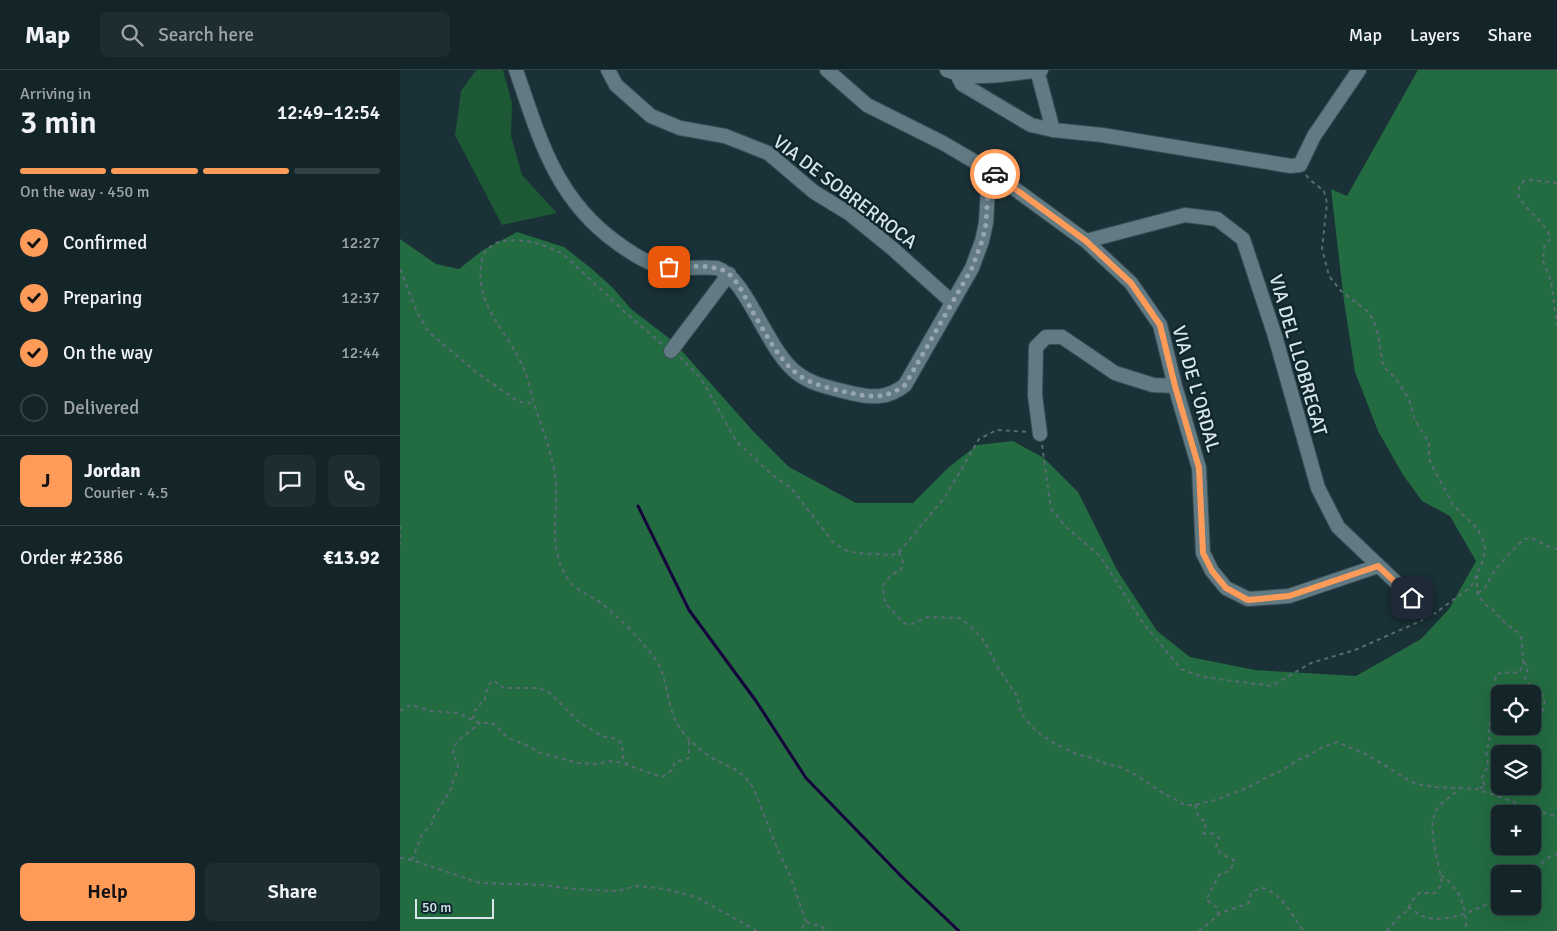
<!DOCTYPE html>
<meta charset="utf-8">
<style>
body{margin:0;font-family:Signika,sans-serif;background:#1d2d32;color:#f1f3f6;height:100vh;display:flex;flex-direction:column;font-size:19px;white-space:nowrap}
*{box-sizing:border-box;margin:0}
p{font-size:16px;color:#9da5a8}
.icon{flex:none;width:28px;height:28px;fill:none;stroke:currentColor;stroke-width:2;stroke-linecap:round;stroke-linejoin:round}
.map{position:relative;flex:1;overflow:hidden}
.sheet{display:flex;flex-direction:column;background:#14252a;width:400px}
.sheet>*{flex:none}
.buttons{position:absolute;left:1091px;top:615px;display:grid;gap:10px}
.buttons a{display:grid;place-items:center;width:50px;height:50px;border-radius:8px;background:#14252a;box-shadow:0 5px 20px #0002,0 0 0 1px #334247;font-size:25px}
.scale{position:absolute;left:15px;bottom:12px;width:79px;box-sizing:border-box;padding-left:5px;border:2px solid #d8e5ea;border-top:0;font-size:14px;line-height:18px;white-space:nowrap;color:#d8e5ea;-webkit-text-stroke:4px #10272e;paint-order:stroke}
.pin{position:absolute;display:grid;place-items:center;width:42px;height:42px;color:#fff;margin:-21px;border-radius:10px;box-shadow:0 2px 8px #0006}
.courier{position:absolute;display:grid;place-items:center;width:50px;height:50px;margin:-25px;border:4px solid #fe9b59;border-radius:50%;background:#fff;color:#222;box-shadow:0 1px 6px #0007}
.overview em{font-style:normal;font-weight:600}
.overview div{display:flex;flex-direction:column-reverse}
.overview{display:flex;align-items:center;justify-content:space-between;height:85px;padding:0 20px}
h1{font-size:32px;font-weight:600;line-height:38px}
.bar{display:grid;grid-template-columns:repeat(4,1fr);gap:8px 5px;align-content:center;height:60px;padding:0 20px}
.bar i{height:6px;border-radius:4px;background:#334247}
.bar .active{background:#fe9b59}
.bar p{grid-column:span 4}
.line{display:flex;align-items:center;gap:12px;padding:0 20px;border-top:1px solid #334247}
.line div{flex:1}
.round{display:grid;place-items:center;flex:none;width:52px;height:52px;border-radius:8px;background:#1d2d32}
ol{padding:0 20px;list-style:none}
li{display:flex;align-items:center;gap:15px;height:55px}
li p{margin-inline-start:auto}
li .icon{padding:5px;border-radius:50%;background:#fe9b59;color:#111;stroke-width:4}
li:last-child{color:#9da5a8}
li i{width:28px;height:28px;border:2px solid #334247;border-radius:50%}
.button{display:flex;gap:10px;margin-top:auto;padding:10px 20px}
.button a{flex:1;height:58px;border-radius:8px;background:#fe9b59;color:#111;font-size:20px;font-weight:600;line-height:58px;text-align:center}
.button a+a{background:#1d2d32;color:#f1f3f6}
header{display:flex;align-items:center;gap:30px;box-sizing:border-box;height:70px;padding:0 25px;background:#14252a;border-bottom:1px solid #334247}
header strong{font-size:24px}
nav{display:flex;gap:28px;margin-inline-start:auto;font-size:18px}
.search{width:350px;height:45px;background:#1d2d32;display:flex;align-items:center;gap:12px;box-sizing:border-box;padding:0 18px;border-radius:8px;color:#9da5a8;font-size:19px}
main{display:flex;flex:1;min-height:0}
.map>svg:first-child{display:block}
.green{fill:#1c5934}
.forest{fill:#236b40;fill-rule:evenodd}
.lines{fill:none;stroke-linecap:round;stroke-linejoin:round}
.stream{stroke:#15033c;stroke-width:3}
.minor-casing{stroke:#3a4e55;stroke-width:16}
.path{stroke:#576b71;stroke-width:2;stroke-dasharray:4 4;stroke-linecap:butt}
.minor{stroke:#617a83;stroke-width:14}
.done{stroke:#96a6ac;stroke-width:5;stroke-dasharray:0 9}
.route{stroke:#fe9b59;stroke-width:6}
.labels{text-anchor:middle;dominant-baseline:central;stroke-width:5;stroke-linejoin:round;paint-order:stroke}
.street-label{font-size:19px;fill:#d8e5ea;stroke:#10272e}
</style>
<header>
<strong>Map</strong>
<div class="search"><svg class="icon" aria-label="search" viewBox="0 0 24 24"><circle cx="10" cy="10" r="6"/><path d="M15 15l6 6"/></svg>Search here</div>
<nav><a>Map</a><a>Layers</a><a>Share</a></nav>
</header>
<main>
<section class="sheet">
<div class="overview"><div><h1>3 min</h1><p>Arriving in</p></div><em>12:49–12:54</em></div>
<div class="bar"><i class="active"></i><i class="active"></i><i class="active"></i><i></i><p>On the way · 450 m</p></div>
<ol>
<li><svg class="icon" aria-label="check" viewBox="0 0 24 24"><path d="M5 12l5 5 9-10"/></svg>Confirmed<p>12:27</p></li>
<li><svg class="icon" aria-label="check" viewBox="0 0 24 24"><path d="M5 12l5 5 9-10"/></svg>Preparing<p>12:37</p></li>
<li><svg class="icon" aria-label="check" viewBox="0 0 24 24"><path d="M5 12l5 5 9-10"/></svg>On the way<p>12:44</p></li>
<li><i></i>Delivered</li>
</ol>
<div class="line" style="height:90px"><b class="round" style="background:#fe9b59;color:#111">J</b><div><b>Jordan</b><p>Courier · 4.5</p></div><a class="round"><svg class="icon" aria-label="chat" viewBox="0 0 24 24"><path d="M4 5h16v11H9l-5 4z"/></svg></a><a class="round"><svg class="icon" aria-label="phone" viewBox="0 0 24 24"><path d="M5 4h4l2 5-3 2q2 4 5 5l2-3 5 2v4C11 20 4 13 5 4z"/></svg></a></div>
<div class="line" style="height:65px"><div>Order #2386</div><b>€13.92</b></div>
<div class="button"><a>Help</a><a>Share</a></div>
</section>
<div class="map">
<svg width="1157" height="861" viewBox="0 0 1157 861">
<rect width="100%" height="100%" fill="#1a3138"/>
<path class="green" d="M 76,0 L 103,0 L 112,33 L 111,66 L 122,105 L 157,143 L 102,155 L 55,65 L 61,21 Z"/>
<path class="forest" d="M 1018,0 L 1157,0 L 1157,861 L 0,861 L 0,169 L 36,194 L 59,199 L 83,180 L 117,162 L 164,177 L 192,199 L 213,218 L 231,239 L 274,272 L 353,361 L 389,397 L 456,433 L 513,433 L 549,397 L 577,375 L 613,371 L 644,388 L 678,422 L 717,500 L 757,561 L 790,587 L 855,600 L 956,606 L 1021,569 L 1049,539 L 1076,491 L 1050,446 L 1022,431 L 1003,405 L 978,361 L 955,302 L 944,231 L 931,119 L 947,126 ZM 1100,624 L 1132,624 L 1132,656 L 1100,656 ZM 1100,684 L 1132,684 L 1132,716 L 1100,716 ZM 1100,744 L 1132,744 L 1132,776 L 1100,776 ZM 1100,804 L 1132,804 L 1132,836 L 1100,836 Z"/>
<g class="lines">
<path class="stream" d="M 238,436 L 289,540 L 356,631 L 406,708 L 502,807 L 559,861"/>
<defs>
<path id="minor" d="M 116,0 C 139,67 155,128 216,172 C 228,181 241,190 256,195 C 275,201 297,196 317,198 C 347,208 367,281 397,303 C 412,315 432,318 451,323 C 471,328 488,329 505,315 L 572,198 L 582,171 L 586,153 L 589,100 L 543,73 L 467,35 L 427,0
M 208,0 L 216,15 L 251,46 L 280,58 L 325,66 L 368,83 L 414,122 L 450,144 L 493,179 L 552,232
M 547,0 C 575,12 612,3 641,0
M 637,0 L 653,60 L 702,65 L 891,96 L 900,95 L 914,66 L 959,0
M 557,4 L 562,14 L 631,55 L 653,60
M 589,100 L 686,171 L 731,213 L 760,255 L 775,316 L 799,398 L 803,483 L 812,501 L 826,518 L 848,529 L 889,526 L 978,496
M 686,171 L 785,145 L 817,149 L 843,169 L 875,266 L 918,418 L 938,457 L 1023,538
M 271,281 L 329,204
M 640,364 L 635,325 L 636,277 L 646,267 L 662,267 L 715,303 L 753,315 L 775,316"/>
</defs>
<use href="#minor" class="minor-casing"/>
<path class="path" d="M 906,105 L 909,109 L 924,121 L 927,133 L 922,179 L 929,206 L 941,221 L 966,240 L 973,249 L 978,264 L 983,296 L 996,309 L 1009,329 L 1015,350 L 1029,373 L 1029,389 L 1038,407 L 1053,435 L 1077,458 L 1083,470 L 1085,479 L 1084,488 L 1071,517 L 1034,544
M 1157,113 L 1131,110 L 1124,111 L 1120,115 L 1118,125 C 1125,141 1148,153 1150,169 L 1144,177 L 1143,191 L 1151,211 L 1157,256
M 0,199 L 17,242 L 28,261 L 37,269 L 76,302 L 119,332 L 134,333
M 262,274 L 227,244 L 164,185 C 146,174 124,168 103,171 C 91,173 82,182 81,194 C 76,238 107,260 123,297 C 128,308 130,320 134,333 C 139,350 146,366 150,383 C 153,394 156,405 156,417 C 157,446 149,478 166,506 C 175,522 188,523 201,533 C 217,545 241,570 254,587 C 270,609 265,640 282,661 C 289,670 299,679 309,686 C 329,698 340,697 354,719 L 379,783 L 390,805 L 406,852 L 400,861
M 280,287 L 299,306 L 306,317 L 336,371 L 371,404 L 391,418 L 433,472 L 445,480 L 456,483 L 492,485 L 499,482 L 545,427 L 579,369 L 597,360 L 629,362
M 642,375 L 651,439 L 667,458 L 700,486 L 743,553 L 781,599 L 803,607 L 872,616 L 911,593 L 955,580 L 1023,550
M 0,456 L 0,475
M 499,482 L 503,492 L 501,500 L 491,505 L 483,515 L 485,533 L 504,553 L 510,555 L 528,547 L 560,548 L 570,556 L 584,571 L 597,596 L 617,626 L 622,645 L 636,661 L 652,672 L 678,685 L 686,686 L 707,694 L 718,696 L 736,705 L 758,720 L 785,735 L 795,735 L 815,730 L 842,720 L 884,699 L 898,690 L 908,686 L 923,677 L 937,672 L 968,685 L 1008,710 L 1017,714 L 1036,717 L 1077,719 L 1157,747
M 1077,505 L 1077,522 L 1084,534 L 1092,539 L 1106,554 L 1119,563 L 1122,570 L 1123,594 L 1119,603 L 1111,602 L 1096,604 L 1093,625 L 1097,636 L 1092,640 L 1088,665 L 1090,671 L 1086,681 L 1088,695 L 1081,710 L 1086,716 L 1077,719
M 1078,523 L 1085,518 L 1095,500 L 1109,484 L 1124,469 L 1132,468 L 1147,476 L 1157,479
M 1124,592 L 1128,597 L 1125,609 C 1131,617 1140,621 1145,630 L 1142,643 L 1132,645
M 0,641 L 8,636 L 15,636 L 31,641 L 58,643 L 76,652 L 94,654 L 108,668 L 126,675 L 141,683 L 178,693 L 198,694 L 209,691 L 218,692 L 262,707 L 272,700 L 275,692 L 289,688 L 289,669
M 73,649 L 75,640 L 79,638 L 80,634 L 85,630 L 85,625 L 91,611 L 94,611 L 104,618 L 139,618 L 150,623 L 180,653 L 202,666 L 216,669 L 222,674 L 223,688 L 228,695
M 795,735 L 799,748 L 806,752 L 804,764 L 811,763 L 819,768 L 816,777 L 821,784 L 834,790 L 831,800 L 819,805 L 806,830 L 818,838 L 818,846
M 0,788 L 12,790 L 80,813 L 146,815 L 163,818 L 191,820 L 216,821 L 237,816 L 266,819 L 296,827 L 357,861
M 12,790 L 22,764 L 32,754 L 33,748 L 51,719 L 53,711 L 56,705 L 58,695 L 53,683 L 54,676 L 60,669 L 80,653
M 1129,804 L 1149,787 L 1157,784
M 1041,805 C 1060,818 1067,839 1066,861
M 1008,837 C 1014,840 1020,846 1025,847 C 1048,854 1081,838 1100,827
M 406,852 L 422,857 L 427,861
M 799,861 L 821,843 L 849,833 C 850,823 852,820 863,818 C 885,826 890,844 904,861
M 987,861 L 999,847 L 1007,841 L 1011,832 L 1019,823 L 1035,823 L 1042,814 C 1040,793 1023,753 1040,735 C 1047,729 1054,724 1061,717"/>
<use href="#minor" class="minor"/>
</g>
<g class="lines">
<path class="done" d="M 269,197 C 285,197 317,193 329,204 C 339,213 345,227 351,239 C 366,263 381,297 407,310 C 421,317 436,320 451,323 C 471,328 488,328 505,315 L 572,198 L 582,171 L 586,154 L 589,100 L 595,104"/>
<path class="route" d="M 595,104 L 686,171 L 731,213 L 760,255 L 775,316 L 799,398 L 803,483 L 812,501 L 826,518 L 848,530 L 889,526 L 978,496 L 1012,528"/>
</g>
<g class="labels">
<g class="street-label">
<text transform="translate(445 122) rotate(37)">VIA DE SOBRERROCA</text>
<text transform="translate(898 285) rotate(74)">VIA DEL LLOBREGAT</text>
<text transform="translate(796 319) rotate(74)">VIA DE L'ORDAL</text>
</g>
</g>
</svg>
<div class="buttons">
<a><svg class="icon" aria-label="locate" viewBox="0 0 24 24"><circle cx="12" cy="12" r="6"/><path d="M12 2v4M12 18v4M2 12h4M18 12h4"/></svg></a>
<a><svg class="icon" aria-label="layers" viewBox="0 0 24 24"><path d="M12 4l9 5-9 5-9-5zM3 14l9 5 9-5"/></svg></a>
<a>+</a>
<a>−</a>
</div>
<div class="scale">50 m</div>
<div class="pin" style="left:269px;top:197px;background:#ea580c"><svg class="icon" aria-label="bag" viewBox="0 0 24 24"><path d="M5 8h14l-1 12H6zM9 8a3 3 0 0 1 6 0"/></svg></div>
<div class="pin" style="left:1012px;top:528px;background:#1f2937"><svg class="icon" aria-label="home" viewBox="0 0 24 24"><path d="M3 11l9-7 9 7M6 9v11h12V9"/></svg></div>
<div class="courier" style="left:595px;top:104px"><svg class="icon" aria-label="car" viewBox="0 0 24 24"><path d="M5 17H2v-5l4-1 3-4h7l3 4 3 1v5h-3M9 17h6M6 11h13"/><circle cx="7" cy="17" r="2"/><circle cx="17" cy="17" r="2"/></svg></div>
</div>
</main>
